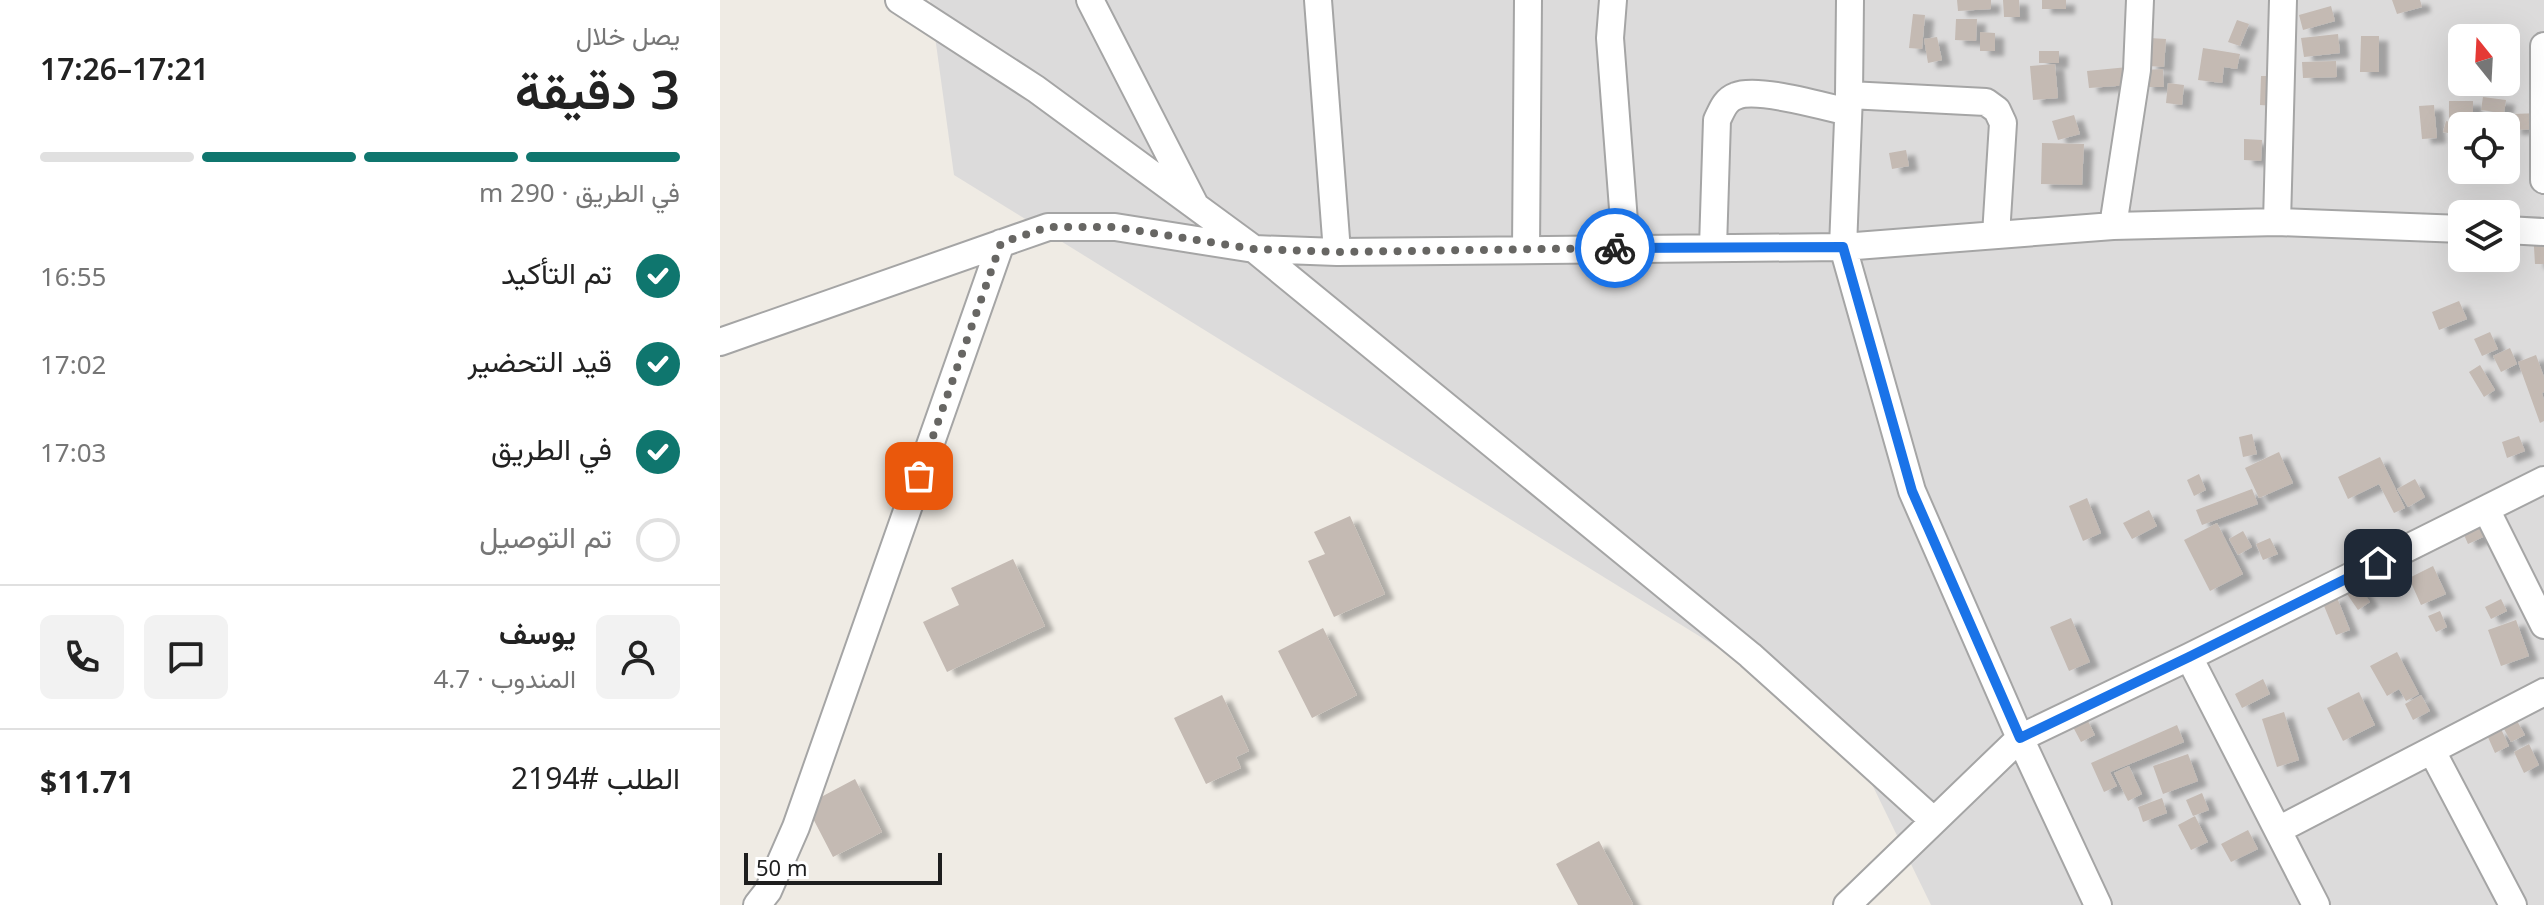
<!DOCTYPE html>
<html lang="ar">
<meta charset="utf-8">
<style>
body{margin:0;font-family:"Noto Sans",Vazirmatn,sans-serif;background:#f2f2f2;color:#222;direction:rtl;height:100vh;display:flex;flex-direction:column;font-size:30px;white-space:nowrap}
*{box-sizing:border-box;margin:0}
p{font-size:26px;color:#767676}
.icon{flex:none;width:44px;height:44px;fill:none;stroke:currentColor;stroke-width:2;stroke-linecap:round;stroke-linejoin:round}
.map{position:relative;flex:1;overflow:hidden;direction:ltr}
.side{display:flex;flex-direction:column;background:#fff;width:720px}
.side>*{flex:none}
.needle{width:52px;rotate:342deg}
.controls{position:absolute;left:1728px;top:24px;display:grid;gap:16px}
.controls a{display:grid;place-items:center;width:72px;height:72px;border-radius:12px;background:#fff;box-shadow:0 8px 32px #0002;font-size:40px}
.scale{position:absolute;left:24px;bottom:20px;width:198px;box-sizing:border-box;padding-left:8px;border:4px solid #1e1e1e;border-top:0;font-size:22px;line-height:28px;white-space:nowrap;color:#1e1e1e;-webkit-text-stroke:6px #fff;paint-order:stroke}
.pin{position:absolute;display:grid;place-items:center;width:68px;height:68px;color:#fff;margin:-34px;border-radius:16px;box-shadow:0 4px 12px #0006}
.courier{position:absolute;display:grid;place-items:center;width:80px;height:80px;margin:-40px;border:6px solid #1a73e8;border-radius:50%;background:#fff;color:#222;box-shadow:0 2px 10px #0007}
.summary em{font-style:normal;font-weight:600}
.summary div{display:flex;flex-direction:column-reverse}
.summary{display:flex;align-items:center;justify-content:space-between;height:136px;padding:0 40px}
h1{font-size:52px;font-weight:600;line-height:60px}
.bar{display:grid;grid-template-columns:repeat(4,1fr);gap:12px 8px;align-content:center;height:96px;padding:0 40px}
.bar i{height:10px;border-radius:6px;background:#e0e0e0}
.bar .active{background:#0f766e}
.bar p{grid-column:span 4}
.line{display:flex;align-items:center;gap:20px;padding:0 40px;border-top:2px solid #e0e0e0}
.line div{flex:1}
.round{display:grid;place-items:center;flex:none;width:84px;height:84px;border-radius:12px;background:#f2f2f2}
ol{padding:0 40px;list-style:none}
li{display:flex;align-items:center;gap:24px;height:88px}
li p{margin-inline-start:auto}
li .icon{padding:8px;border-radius:50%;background:#0f766e;color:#fff;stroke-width:4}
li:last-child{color:#767676}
li i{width:44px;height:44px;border:4px solid #e0e0e0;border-radius:50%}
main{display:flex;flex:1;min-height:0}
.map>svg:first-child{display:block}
.residential{fill:#dcdbdb;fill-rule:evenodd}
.building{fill:#c4bab3;filter:url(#shadow)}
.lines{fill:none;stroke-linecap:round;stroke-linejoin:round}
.minor-casing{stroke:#a5a5a5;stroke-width:30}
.minor{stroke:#fff;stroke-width:26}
.done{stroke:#676663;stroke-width:8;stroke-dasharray:0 14.4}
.route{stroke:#1a73e8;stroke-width:10}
</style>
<main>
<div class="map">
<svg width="1824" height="905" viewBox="0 0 1824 905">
<defs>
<filter id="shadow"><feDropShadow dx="9" dy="5" stdDeviation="2" flood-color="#0004"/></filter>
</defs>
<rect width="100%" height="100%" fill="#efebe4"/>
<path class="residential" d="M 210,0 L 1824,0 L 1824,905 L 1211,905 L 1123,725 L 234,175 ZM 1742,38 L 1786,38 L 1786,82 L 1742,82 ZM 1742,126 L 1786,126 L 1786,170 L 1742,170 ZM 1742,214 L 1786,214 L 1786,258 L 1742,258 Z"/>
<path class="building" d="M 1237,0 L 1271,0 L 1271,9 L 1238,11 Z
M 1283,0 L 1299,0 L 1300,17 L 1284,17 Z
M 1322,0 L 1346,0 L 1346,9 L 1322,9 Z
M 1672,0 L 1700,0 L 1702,7 L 1677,14 Z
M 1611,6 L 1615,21 L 1583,30 L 1579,15 Z
M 1193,14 L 1205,15 L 1202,49 L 1189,48 Z
M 1236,19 L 1257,19 L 1256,41 L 1235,40 Z
M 1517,20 L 1529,24 L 1520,46 L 1508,42 Z
M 1260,32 L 1275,33 L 1275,51 L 1260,51 Z
M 1618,34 L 1620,53 L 1584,57 L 1581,38 Z
M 1641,36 L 1659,36 L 1659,72 L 1640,72 Z
M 1217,37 L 1222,60 L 1208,63 L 1204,39 Z
M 1430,38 L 1446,39 L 1444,67 L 1428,66 Z
M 1483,48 L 1520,54 L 1517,69 L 1504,67 L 1502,83 L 1478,80 Z
M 1319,51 L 1339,51 L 1339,63 L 1319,63 Z
M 1616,61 L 1617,77 L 1583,78 L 1582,62 Z
M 1335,64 L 1338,98 L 1313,100 L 1310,66 Z
M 1408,67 L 1410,85 L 1369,88 L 1367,71 Z
M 1443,69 L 1444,87 L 1424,87 L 1424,70 Z
M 1541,76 L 1555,76 L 1554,106 L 1540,105 Z
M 1448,83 L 1464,85 L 1462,105 L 1446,103 Z
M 1763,97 L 1786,100 L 1784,113 L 1761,110 Z
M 1729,101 L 1753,101 L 1753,121 L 1729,122 Z
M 1714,105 L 1717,138 L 1702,139 L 1699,106 Z
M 1821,113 L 1821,129 L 1792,130 L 1792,114 Z
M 1354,115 L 1360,134 L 1338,140 L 1332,121 Z
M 1726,121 L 1742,125 L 1742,136 L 1723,132 Z
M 1524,139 L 1542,140 L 1541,161 L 1524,160 Z
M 1322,143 L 1364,144 L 1362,185 L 1321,184 Z
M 1186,150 L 1189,166 L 1172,169 L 1169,153 Z
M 1824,229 L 1824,264 L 1815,264 L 1813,230 Z
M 1739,301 L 1747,319 L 1719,330 L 1712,312 Z
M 1770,332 L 1778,349 L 1762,356 L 1754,339 Z
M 1790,348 L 1797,364 L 1781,372 L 1773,356 Z
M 1816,355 L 1824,377 L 1824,392 L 1822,393 L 1824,400 L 1824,421 L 1820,423 L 1798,362 Z
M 1760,365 L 1775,390 L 1764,397 L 1749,372 Z
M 1532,434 L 1537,454 L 1523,457 L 1519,437 Z
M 1799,436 L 1805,451 L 1787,458 L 1782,442 Z
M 1559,452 L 1573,483 L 1539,498 L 1525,468 Z
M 1660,457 L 1685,508 L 1674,513 L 1659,484 L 1628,499 L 1618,477 Z
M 1479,474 L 1486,490 L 1474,496 L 1467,480 Z
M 1695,479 L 1705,497 L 1688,507 L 1677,489 Z
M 1532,489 L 1538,504 L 1482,525 L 1476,510 Z
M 1367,498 L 1381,533 L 1363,541 L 1349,506 Z
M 1429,510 L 1437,526 L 1412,539 L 1403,523 Z
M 1735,514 L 1774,532 L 1748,544 Z
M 630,516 L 665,594 L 614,617 L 588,561 L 605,554 L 594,532 Z
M 1497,523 L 1523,574 L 1490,591 L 1464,540 Z
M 1523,531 L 1532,547 L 1518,555 L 1509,539 Z
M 1550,538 L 1558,554 L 1543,560 L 1536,544 Z
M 293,559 L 325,626 L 227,672 L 203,622 L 239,605 L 231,588 Z
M 1713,566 L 1726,594 L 1701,605 L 1689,578 Z
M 1636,582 L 1650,602 L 1638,610 L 1625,591 Z
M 1616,595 L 1630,630 L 1616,635 L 1602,601 Z
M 1781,599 L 1787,611 L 1771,619 L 1765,607 Z
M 1720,611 L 1727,627 L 1716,632 L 1708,616 Z
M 1351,618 L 1370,662 L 1349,671 L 1330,627 Z
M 1796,620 L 1809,656 L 1781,666 L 1768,630 Z
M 603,628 L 637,695 L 592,718 L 558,651 Z
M 1677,652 L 1699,694 L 1686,701 L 1679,689 L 1667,696 L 1650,666 Z
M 1543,679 L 1550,694 L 1522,708 L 1515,694 Z
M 1639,692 L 1655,725 L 1623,741 L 1607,708 Z
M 502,695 L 529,751 L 516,757 L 521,768 L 486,784 L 454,718 Z
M 1701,695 L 1710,711 L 1693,720 L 1685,704 Z
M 1564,712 L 1579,760 L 1557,767 L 1542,719 Z
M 1366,717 L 1375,735 L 1361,742 L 1352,725 Z
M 1796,719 L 1805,735 L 1791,742 L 1783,727 Z
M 1457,725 L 1464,742 L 1390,772 L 1397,786 L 1384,792 L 1371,763 Z
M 1781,729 L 1789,746 L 1775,753 L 1767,735 Z
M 1809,744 L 1819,765 L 1804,773 L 1794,752 Z
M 1468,754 L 1478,781 L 1443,794 L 1433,766 Z
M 1409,766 L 1422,794 L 1408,801 L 1394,773 Z
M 135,779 L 162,832 L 113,857 L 86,805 Z
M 1482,793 L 1489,810 L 1473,816 L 1466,800 Z
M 1442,798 L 1447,813 L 1423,822 L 1418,807 Z
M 1475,816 L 1488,842 L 1471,850 L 1458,825 Z
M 1528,830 L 1538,849 L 1511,862 L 1501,844 Z
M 879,841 L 913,904 L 910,905 L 858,905 L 836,864 Z"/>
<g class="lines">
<defs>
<path id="minor" d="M 179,0 L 316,89 L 534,249 L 1030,655 L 1214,821
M 370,0 L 474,203
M 598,0 L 617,252
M 893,0 L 890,38 L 906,248
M 1824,46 L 1824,180
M 1129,95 L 1266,102 L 1277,110 L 1283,123 L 1276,235
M 1557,222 L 1563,0
M 1393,226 L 1417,70 L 1420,0
M 1786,230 L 1824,232
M 993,247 L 997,120 C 1002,110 1005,100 1016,96 C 1037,87 1103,106 1128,112
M 806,249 L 808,0
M 0,342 L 328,227 L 395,227 L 534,249 L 617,252 L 1123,247 L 1393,226 L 1557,222 L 1742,229
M 1766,509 L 1824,625
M 1469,657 L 1596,905
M 1712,751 L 1793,905
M 1558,830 L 1824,692
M 37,905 L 48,891 L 76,827 L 281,243
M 1127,905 L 1300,738 L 1192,491 L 1123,247 L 1129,95 L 1130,0
M 1378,905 L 1300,738 L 1469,657 L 1824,480"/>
</defs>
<use href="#minor" class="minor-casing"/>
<use href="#minor" class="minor"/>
</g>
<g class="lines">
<path class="done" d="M 199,476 L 281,243 L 328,227 L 395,227 L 534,249 L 617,252 L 895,248"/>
<path class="route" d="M 895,248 L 1123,247 L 1192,491 L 1300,738 L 1469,657 L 1658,563"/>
</g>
</svg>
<div class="controls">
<a><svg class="needle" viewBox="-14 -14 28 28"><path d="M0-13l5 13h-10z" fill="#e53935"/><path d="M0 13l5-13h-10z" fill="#767676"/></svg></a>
<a><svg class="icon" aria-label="locate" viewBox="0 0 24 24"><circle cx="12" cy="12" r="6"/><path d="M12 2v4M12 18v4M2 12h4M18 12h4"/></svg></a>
<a><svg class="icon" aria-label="layers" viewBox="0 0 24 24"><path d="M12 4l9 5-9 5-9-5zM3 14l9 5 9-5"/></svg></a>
</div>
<div class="scale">50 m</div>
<div class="pin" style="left:199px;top:476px;background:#ea580c"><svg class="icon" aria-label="bag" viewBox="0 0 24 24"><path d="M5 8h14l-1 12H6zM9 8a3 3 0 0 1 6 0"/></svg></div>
<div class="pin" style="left:1658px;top:563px;background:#1f2937"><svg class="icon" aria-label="home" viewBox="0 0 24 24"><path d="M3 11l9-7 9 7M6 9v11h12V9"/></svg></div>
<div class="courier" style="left:895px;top:248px"><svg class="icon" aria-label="bike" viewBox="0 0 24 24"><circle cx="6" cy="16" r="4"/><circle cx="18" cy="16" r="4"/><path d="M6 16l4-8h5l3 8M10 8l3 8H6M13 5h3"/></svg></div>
</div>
<section class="side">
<div class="summary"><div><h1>3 دقيقة</h1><p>يصل خلال</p></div><em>17:21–17:26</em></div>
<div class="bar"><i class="active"></i><i class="active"></i><i class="active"></i><i></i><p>في الطريق · 290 m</p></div>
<ol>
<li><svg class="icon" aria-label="check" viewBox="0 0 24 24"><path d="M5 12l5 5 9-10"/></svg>تم التأكيد<p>16:55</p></li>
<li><svg class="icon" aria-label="check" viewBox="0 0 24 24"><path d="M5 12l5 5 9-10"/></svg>قيد التحضير<p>17:02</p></li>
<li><svg class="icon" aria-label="check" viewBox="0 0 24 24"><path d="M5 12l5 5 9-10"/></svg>في الطريق<p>17:03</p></li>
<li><i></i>تم التوصيل</li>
</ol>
<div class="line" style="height:144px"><a class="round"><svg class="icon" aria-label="person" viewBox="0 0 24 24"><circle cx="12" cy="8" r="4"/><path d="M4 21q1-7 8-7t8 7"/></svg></a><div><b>يوسف</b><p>المندوب · 4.7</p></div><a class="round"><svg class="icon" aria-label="chat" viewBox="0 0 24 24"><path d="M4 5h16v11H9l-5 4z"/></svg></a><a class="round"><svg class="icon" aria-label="phone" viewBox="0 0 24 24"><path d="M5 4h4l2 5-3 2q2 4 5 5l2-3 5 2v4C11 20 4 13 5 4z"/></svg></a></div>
<div class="line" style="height:104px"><div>الطلب #2194</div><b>$11.71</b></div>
</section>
</main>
